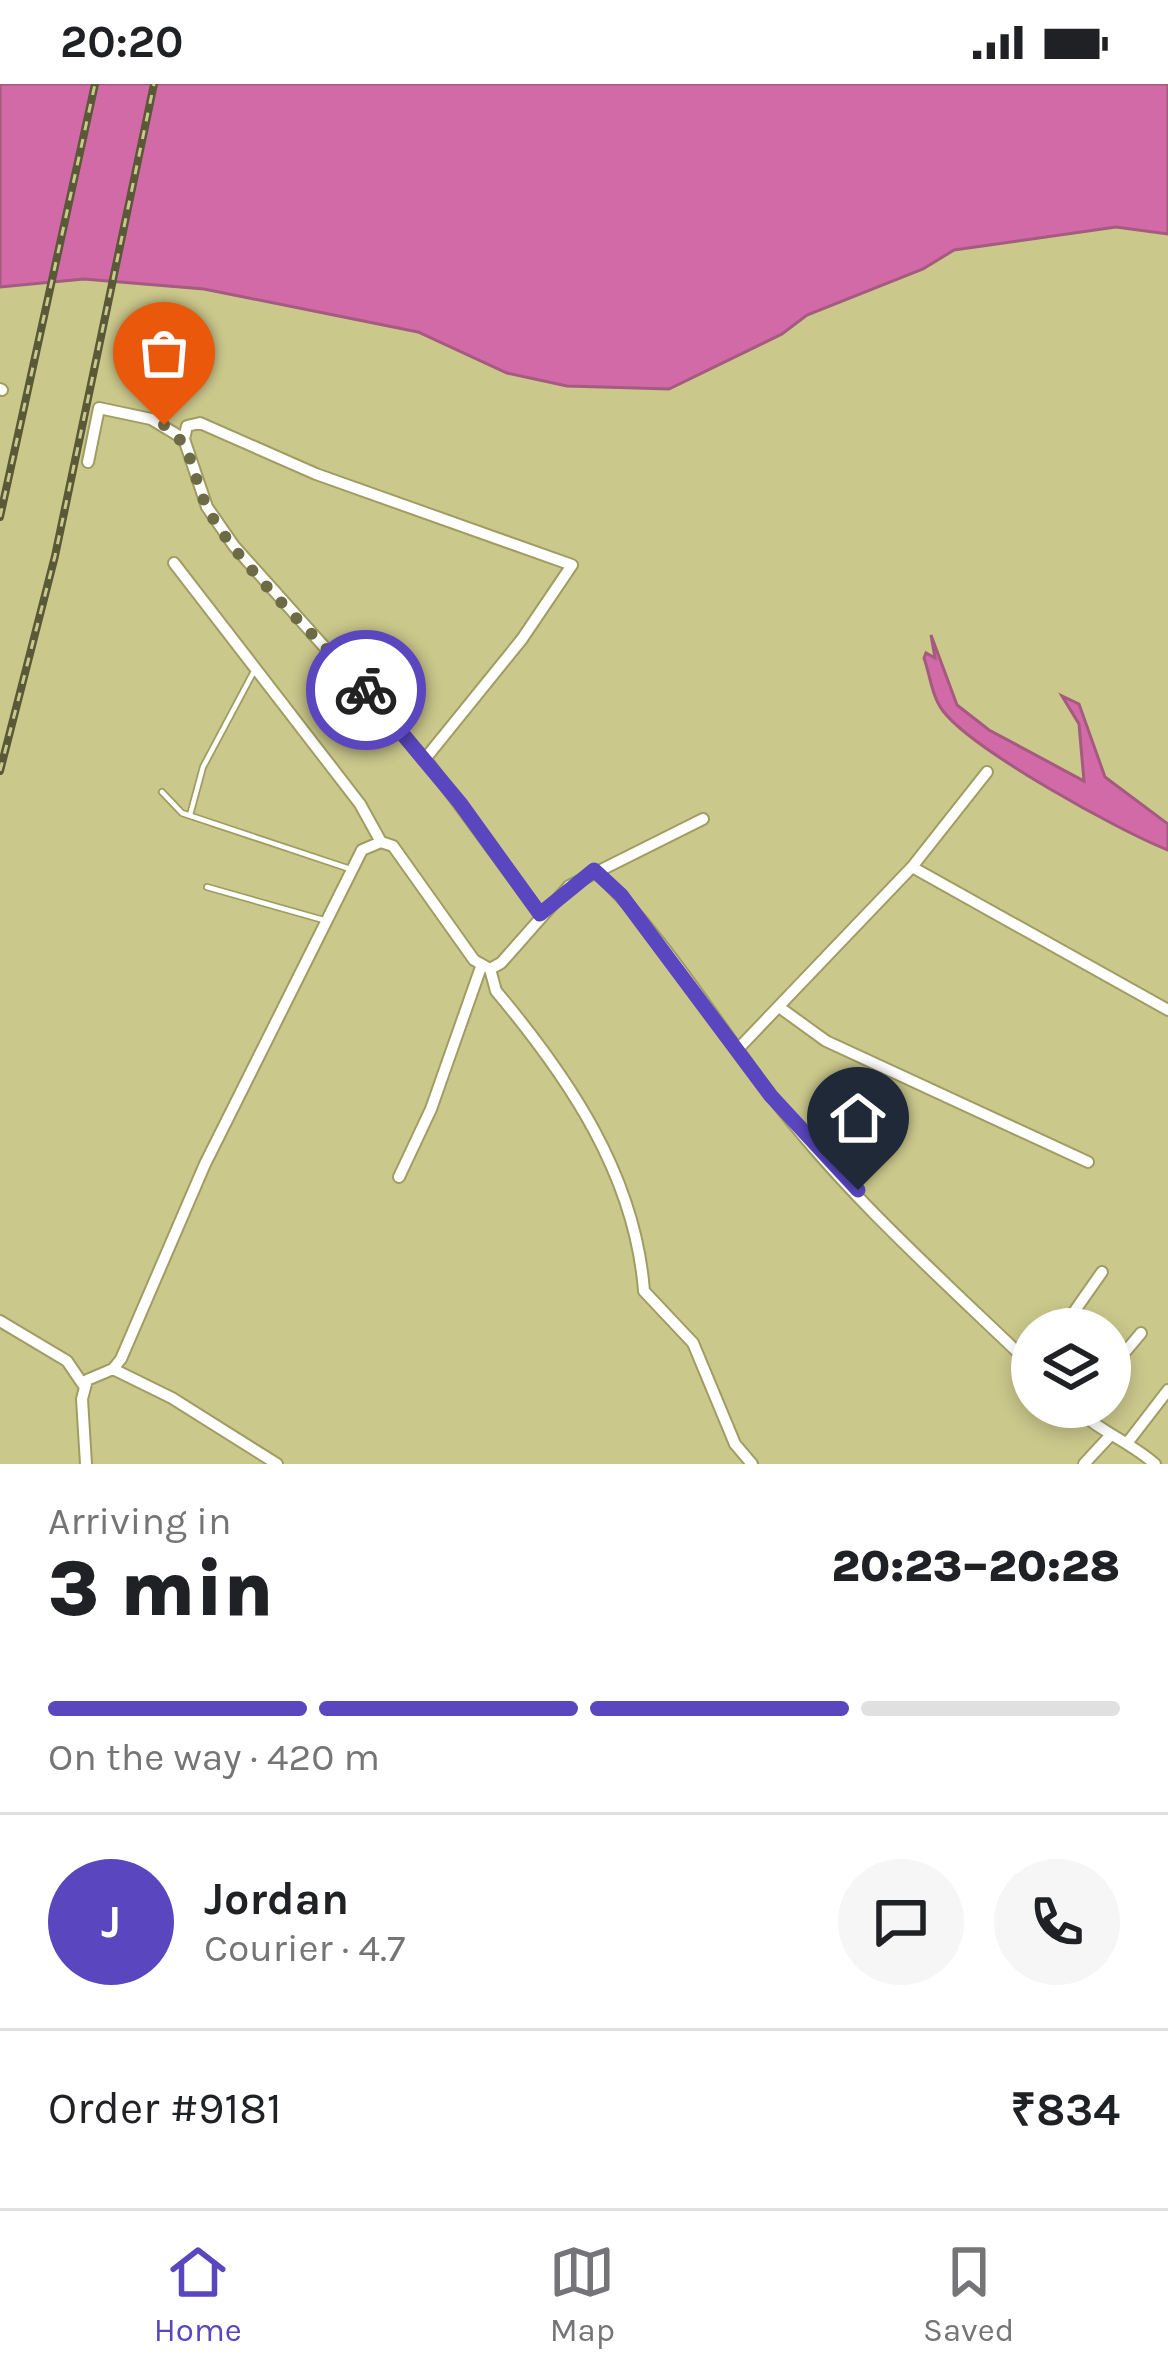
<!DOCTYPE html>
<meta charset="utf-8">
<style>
body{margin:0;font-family:Karla,sans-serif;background:#f6f6f6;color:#202124;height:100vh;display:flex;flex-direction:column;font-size:45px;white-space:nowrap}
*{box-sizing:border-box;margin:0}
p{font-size:39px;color:#757577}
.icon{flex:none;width:66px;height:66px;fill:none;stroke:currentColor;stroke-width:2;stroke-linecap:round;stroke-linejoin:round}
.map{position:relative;height:1380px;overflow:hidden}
.side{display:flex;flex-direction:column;background:#fff;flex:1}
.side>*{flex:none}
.fabs{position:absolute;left:1011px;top:1224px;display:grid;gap:24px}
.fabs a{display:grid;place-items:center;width:120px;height:120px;border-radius:50%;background:#fff;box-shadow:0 6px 18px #0003;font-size:60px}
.pin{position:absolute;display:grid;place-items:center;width:102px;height:102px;color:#fff;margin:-123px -51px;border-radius:50% 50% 50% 0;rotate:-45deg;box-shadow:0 0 12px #0007}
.pin .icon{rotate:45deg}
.courier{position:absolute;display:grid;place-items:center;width:120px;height:120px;margin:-60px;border:9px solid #5a46be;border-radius:50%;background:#fff;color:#222;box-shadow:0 3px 15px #0007}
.headline em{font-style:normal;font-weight:800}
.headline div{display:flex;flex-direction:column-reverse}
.headline{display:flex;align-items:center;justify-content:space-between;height:204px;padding:0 48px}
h1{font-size:78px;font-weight:800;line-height:90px}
.bar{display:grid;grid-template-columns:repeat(4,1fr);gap:18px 12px;align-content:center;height:144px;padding:0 48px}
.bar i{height:15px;border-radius:9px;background:#e0e0e0}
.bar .current{background:#5a46be}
.bar p{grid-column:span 4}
.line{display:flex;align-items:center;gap:30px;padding:0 48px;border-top:3px solid #e0e0e0}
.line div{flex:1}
.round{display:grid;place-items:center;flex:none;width:126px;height:126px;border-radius:63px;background:#f6f6f6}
.status{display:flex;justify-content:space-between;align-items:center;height:84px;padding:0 60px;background:#fff;direction:ltr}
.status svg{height:33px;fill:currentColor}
.dock{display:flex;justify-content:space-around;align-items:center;height:168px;border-top:3px solid #e0e0e0;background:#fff;font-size:33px;color:#757577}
.dock a{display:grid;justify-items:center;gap:6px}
.dock .current{color:#5a46be}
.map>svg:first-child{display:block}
.water{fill:#d26aa8;stroke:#a45b7f;stroke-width:3}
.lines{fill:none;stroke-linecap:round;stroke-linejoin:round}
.lane-casing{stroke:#a09d63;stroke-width:8}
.street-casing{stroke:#a09d63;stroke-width:14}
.lane{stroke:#fff;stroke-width:4.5}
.street{stroke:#fff;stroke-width:10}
.rail-casing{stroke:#595837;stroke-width:8}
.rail{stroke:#cbc88c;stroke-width:3;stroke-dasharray:9;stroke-linecap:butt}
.done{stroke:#6d6b46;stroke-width:12;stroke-dasharray:0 21.6}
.route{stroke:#5a46be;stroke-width:15}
</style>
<div class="status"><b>20:20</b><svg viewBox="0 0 49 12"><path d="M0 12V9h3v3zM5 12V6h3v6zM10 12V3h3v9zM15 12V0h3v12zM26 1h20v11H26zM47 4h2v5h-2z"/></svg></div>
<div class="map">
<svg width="1168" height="1380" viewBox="0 0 1168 1380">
<rect width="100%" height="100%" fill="#cbc88c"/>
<path class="water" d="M 0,0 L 1168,0 L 1168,150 L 1116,143 L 954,166 L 923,185 L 807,231 L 782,250 L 669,305 L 567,302 L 507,289 L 418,248 L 204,205 L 84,195 L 0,203 Z
M 931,551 L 957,621 L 989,646 L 1084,697 L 1079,640 L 1062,612 L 1079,620 L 1105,693 L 1168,740 L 1168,766 C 1119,747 973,666 943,627 C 932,613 930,591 924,574 L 926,569 L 935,574 Z"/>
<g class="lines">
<defs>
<path id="lane" d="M 162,708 L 182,729 L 353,786
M 190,731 L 203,683 L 253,589
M 207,803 L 327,837"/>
<path id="street" d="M 0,305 L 2,306
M 184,355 L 187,342 L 200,339 L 316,390 L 572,481 L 522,555 L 425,675
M 88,378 L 99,324 L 151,335 L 184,355 L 207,423 L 234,462 L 430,681 L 540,830
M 174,479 L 360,720 L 381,758
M 912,783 L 987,688
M 594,786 C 663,850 713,935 770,1010 C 845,1110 943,1196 1032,1282
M 490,885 L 496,907 C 569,994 635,1091 644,1207 L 693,1259 L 735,1360 L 752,1380
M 779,923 L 826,957 L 1088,1078
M 737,966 L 912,783 L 1168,926
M 399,1093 L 431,1025 L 481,883
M 0,1237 L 67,1277 L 84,1302
M 1062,1245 L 1102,1188
M 113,1285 L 172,1314 L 277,1380
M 1110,1286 L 1141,1249
M 1074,1323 C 1100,1348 1129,1357 1155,1380
M 1128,1358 L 1168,1306
M 86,1380 L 82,1315 L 87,1296 L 113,1285 L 121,1275 L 205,1080 L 362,766 L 381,758 L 393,762 L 474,876 L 490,885 L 501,879 L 569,802 L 703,735
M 1084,1380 L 1108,1354"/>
</defs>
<use href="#lane" class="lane-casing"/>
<use href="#street" class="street-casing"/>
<use href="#lane" class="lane"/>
<use href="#street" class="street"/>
<defs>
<path id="rail" d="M 0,433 L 95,0
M 0,687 L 55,472 L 154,0"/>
</defs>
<use href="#rail" class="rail-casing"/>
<use href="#rail" class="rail"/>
</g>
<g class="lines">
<path class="done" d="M 164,341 C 194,361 191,389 206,421 C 230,474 324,560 366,606"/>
<path class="route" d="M 366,606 L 460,719 L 540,830 L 594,786 L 621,811 L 771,1012 L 858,1106"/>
</g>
</svg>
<div class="fabs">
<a><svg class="icon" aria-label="layers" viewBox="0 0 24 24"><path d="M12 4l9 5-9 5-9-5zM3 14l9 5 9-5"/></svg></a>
</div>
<div class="pin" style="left:164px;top:341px;background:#ea580c"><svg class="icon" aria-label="bag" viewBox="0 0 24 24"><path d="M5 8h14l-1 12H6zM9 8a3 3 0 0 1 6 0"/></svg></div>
<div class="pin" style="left:858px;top:1106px;background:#1f2937"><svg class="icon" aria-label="home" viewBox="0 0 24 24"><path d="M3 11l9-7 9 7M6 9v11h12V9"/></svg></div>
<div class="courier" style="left:366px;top:606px"><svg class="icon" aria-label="bike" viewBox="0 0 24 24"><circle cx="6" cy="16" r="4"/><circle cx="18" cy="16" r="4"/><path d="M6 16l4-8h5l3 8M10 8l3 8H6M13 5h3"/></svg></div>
</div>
<section class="side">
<div class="headline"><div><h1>3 min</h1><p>Arriving in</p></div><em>20:23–20:28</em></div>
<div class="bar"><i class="current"></i><i class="current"></i><i class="current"></i><i></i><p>On the way · 420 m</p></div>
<div class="line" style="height:216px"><b class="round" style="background:#5a46be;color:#fff">J</b><div><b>Jordan</b><p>Courier · 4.7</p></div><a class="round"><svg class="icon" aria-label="chat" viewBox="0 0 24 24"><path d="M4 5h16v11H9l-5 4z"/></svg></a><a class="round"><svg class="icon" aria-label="phone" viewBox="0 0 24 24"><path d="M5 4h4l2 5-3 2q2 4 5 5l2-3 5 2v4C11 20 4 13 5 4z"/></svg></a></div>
<div class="line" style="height:156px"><div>Order #9181</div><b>₹834</b></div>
</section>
<nav class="dock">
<a class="current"><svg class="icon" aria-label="home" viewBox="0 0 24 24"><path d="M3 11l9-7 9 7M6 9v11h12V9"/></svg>Home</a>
<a><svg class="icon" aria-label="map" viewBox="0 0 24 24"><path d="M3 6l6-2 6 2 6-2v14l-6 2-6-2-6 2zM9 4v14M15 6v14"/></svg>Map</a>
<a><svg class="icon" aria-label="saved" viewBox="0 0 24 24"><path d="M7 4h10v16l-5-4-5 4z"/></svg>Saved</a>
</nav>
